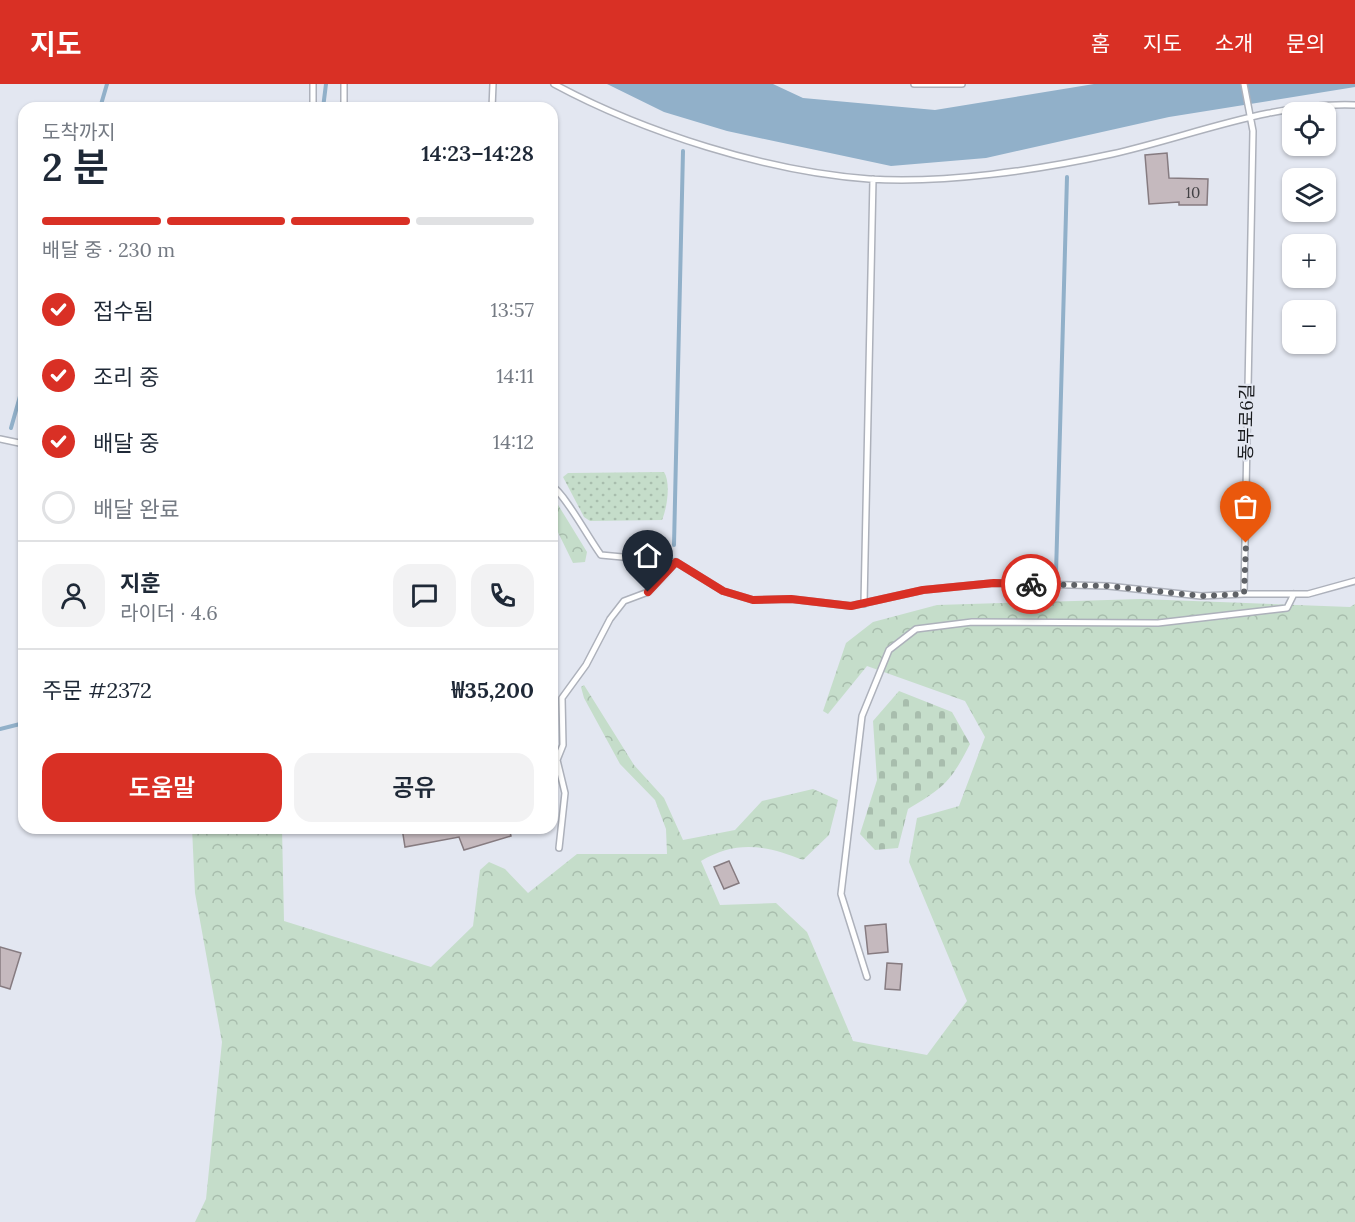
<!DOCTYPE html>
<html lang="ko">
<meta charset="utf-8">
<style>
body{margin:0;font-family:Lora,"Noto Sans KR",serif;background:#f2f2f3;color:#1f2937;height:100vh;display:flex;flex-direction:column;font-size:22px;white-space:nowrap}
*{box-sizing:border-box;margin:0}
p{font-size:20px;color:#747a83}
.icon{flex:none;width:33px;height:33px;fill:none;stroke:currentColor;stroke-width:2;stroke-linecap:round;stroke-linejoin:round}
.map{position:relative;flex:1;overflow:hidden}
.sheet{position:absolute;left:18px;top:18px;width:540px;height:732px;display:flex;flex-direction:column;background:#fff;border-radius:18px;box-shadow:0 2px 4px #0004}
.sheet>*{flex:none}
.fabs{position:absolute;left:1282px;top:18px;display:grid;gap:12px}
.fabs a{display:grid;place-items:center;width:54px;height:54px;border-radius:12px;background:#fff;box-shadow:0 2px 4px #0004;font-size:30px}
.pin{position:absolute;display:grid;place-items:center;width:51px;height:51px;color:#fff;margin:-62px -26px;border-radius:50% 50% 50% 0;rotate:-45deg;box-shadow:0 0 6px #0007}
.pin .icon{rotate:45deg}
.courier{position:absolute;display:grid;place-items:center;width:60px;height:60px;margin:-30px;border:4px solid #d93025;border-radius:50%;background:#fff;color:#222;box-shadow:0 2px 8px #0007}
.summary em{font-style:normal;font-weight:600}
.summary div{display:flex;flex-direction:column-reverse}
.summary{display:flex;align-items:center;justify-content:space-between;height:102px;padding:0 24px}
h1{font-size:39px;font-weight:600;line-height:45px}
.bar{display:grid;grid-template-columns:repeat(4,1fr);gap:9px 6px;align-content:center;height:72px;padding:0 24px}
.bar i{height:8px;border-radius:4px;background:#e0e1e3}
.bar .current{background:#d93025}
.bar p{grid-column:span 4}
.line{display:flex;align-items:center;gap:15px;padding:0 24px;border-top:2px solid #e0e1e3}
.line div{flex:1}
.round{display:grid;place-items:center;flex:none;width:63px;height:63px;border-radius:18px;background:#f2f2f3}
ol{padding:0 24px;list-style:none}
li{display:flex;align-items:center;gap:18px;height:66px}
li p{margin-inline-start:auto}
li .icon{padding:6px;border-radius:50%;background:#d93025;color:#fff;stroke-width:4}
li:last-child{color:#747a83}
li i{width:33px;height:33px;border:3px solid #e0e1e3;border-radius:50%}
.button{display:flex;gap:12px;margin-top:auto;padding:12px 24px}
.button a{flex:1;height:69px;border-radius:18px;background:#d93025;color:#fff;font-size:24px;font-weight:600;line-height:69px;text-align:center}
.button a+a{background:#f2f2f3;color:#1f2937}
header{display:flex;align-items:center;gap:36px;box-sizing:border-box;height:84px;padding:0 30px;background:#d93025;color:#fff}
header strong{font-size:28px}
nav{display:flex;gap:33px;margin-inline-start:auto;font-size:21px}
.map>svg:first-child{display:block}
.grass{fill:url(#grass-dots)}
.forest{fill:url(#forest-crowns)}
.cemetery{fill:url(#cemetery-stones)}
.water{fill:#91b0c9}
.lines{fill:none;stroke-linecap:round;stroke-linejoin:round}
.stream{stroke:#91b0c9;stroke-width:4}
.building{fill:#c5b9be;stroke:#867b80;stroke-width:1.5}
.lane-casing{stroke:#adb1bb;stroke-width:8}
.lane{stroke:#fff;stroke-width:5}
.done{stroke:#5f6267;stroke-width:6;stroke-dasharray:0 10.8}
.route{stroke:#d93025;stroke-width:8}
.labels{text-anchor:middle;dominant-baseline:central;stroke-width:4.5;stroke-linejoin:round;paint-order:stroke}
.number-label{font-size:15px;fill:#434245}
.street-label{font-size:18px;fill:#181a1d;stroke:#e3e7f1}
</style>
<header>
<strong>지도</strong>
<nav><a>홈</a><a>지도</a><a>소개</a><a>문의</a></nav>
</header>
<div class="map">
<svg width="1355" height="1138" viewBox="0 0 1355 1138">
<defs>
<pattern id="grass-dots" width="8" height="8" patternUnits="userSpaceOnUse" patternTransform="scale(1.5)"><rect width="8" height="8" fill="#c5ddca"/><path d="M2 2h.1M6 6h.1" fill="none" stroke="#a8bdad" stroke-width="1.8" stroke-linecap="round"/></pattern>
<pattern id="forest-crowns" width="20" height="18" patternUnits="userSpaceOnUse" patternTransform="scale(1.5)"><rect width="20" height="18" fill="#c5ddca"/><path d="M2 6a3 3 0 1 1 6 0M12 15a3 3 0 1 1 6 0" fill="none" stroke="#a8bdad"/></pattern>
<pattern id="cemetery-stones" width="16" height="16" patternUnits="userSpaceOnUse" patternTransform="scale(1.5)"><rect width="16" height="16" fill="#c5ddca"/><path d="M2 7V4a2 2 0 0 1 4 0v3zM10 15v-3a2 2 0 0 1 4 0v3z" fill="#a8bdad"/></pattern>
</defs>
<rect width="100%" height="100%" fill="#e3e7f1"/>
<path class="grass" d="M 664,388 C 671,399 667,424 662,436 L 590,437 L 584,433 L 563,393 L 568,389 Z"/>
<path class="forest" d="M 552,411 L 587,468 L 585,478 L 573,479 L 552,436 Z
M 1141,515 L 1350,523 L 1355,520 L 1355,1138 L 195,1138 L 206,1115 L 222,958 L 195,809 L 192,744 L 282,744 L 284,837 L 431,883 L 473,842 L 480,786 L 489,778 L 505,785 L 528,809 L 577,770 L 667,770 L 666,745 L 655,716 L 620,680 L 584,614 L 581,603 L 584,601 L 634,681 L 664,714 L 683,756 L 735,746 L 762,717 L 813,705 L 838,716 L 829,751 L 803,776 C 766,761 736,756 701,777 L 720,821 L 776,819 L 807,848 L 853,957 L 927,971 L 967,917 L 909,778 L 917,734 L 959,722 L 985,653 L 965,617 L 867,582 L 828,630 L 823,627 L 846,559 L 873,538 L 937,521 Z"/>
<path class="cemetery" d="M 899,607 L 952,628 L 970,660 C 951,697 945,703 908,725 L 898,764 L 875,766 L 860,750 L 877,696 L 873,637 Z"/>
<path class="water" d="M 607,0 L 773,0 L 803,14 L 935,26 L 1094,0 L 1355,0 L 1355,3 L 1169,33 L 986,74 L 891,82 L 727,47 L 664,28 Z"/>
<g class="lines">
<path class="stream" d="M 100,24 L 107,0
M 323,24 L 326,0
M 11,344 L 24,298
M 674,461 L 683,67
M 1056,490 L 1067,93
M 0,645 L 24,639"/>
</g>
<path class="building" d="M 1167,69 L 1169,94 L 1208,95 L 1207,121 L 1179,121 L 1179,118 L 1149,120 L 1145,71 Z
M 402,744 L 509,744 L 511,752 L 464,766 L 459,753 L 405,763 Z
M 729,777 L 739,799 L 724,805 L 714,783 Z
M 886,840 L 888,868 L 868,870 L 865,842 Z
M 0,863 L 21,869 L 10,905 L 0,902 Z
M 887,879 L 902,880 L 900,906 L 885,905 Z"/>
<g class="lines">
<defs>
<path id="lane" d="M 313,0 L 313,24
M 344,0 L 344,24
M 554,0 C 643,48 768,88 869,95 C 944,100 1038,86 1112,70 C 1192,52 1271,18 1355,21
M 914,0 L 962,0
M 492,24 L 493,0
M 0,355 L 24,360
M 552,402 C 565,410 589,455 601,471 L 676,478 L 723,507 L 753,516 L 791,515 L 851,522 L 923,506 L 994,499 L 1108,502 L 1201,512 L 1244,510 L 1253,47 L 1244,0
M 1244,510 L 1308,510 L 1355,497
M 864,520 L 873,95
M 559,764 L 565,709 L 557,676 L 563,661 L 562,614 L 586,581 L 610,535 L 624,517 L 648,508 L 676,478
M 867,893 L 841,810 L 862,632 L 889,566 L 916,545 L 972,538 L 1158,539 L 1287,524 L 1294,510"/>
</defs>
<use href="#lane" class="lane-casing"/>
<use href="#lane" class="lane"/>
</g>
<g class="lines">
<path class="done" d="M 1031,500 L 1108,502 L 1201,512 L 1244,510 L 1246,459"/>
<path class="route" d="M 648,508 L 676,478 L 723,507 L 753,516 L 791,515 L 851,522 L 923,506 L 994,499 L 1031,500"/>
</g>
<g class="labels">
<g class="number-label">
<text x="1193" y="108">10</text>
</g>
<g class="street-label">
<text transform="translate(1246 338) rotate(-89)">동부로6길</text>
</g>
</g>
</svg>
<div class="fabs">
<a><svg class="icon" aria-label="locate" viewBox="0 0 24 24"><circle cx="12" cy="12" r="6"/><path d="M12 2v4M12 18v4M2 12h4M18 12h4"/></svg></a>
<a><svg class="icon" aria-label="layers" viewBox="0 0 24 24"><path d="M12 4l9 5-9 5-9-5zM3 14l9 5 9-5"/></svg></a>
<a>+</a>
<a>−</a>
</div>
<div class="pin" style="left:1246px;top:459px;background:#ea580c"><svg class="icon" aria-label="bag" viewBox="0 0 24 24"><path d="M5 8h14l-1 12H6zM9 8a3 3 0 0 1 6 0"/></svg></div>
<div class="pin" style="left:648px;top:508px;background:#1f2937"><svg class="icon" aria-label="home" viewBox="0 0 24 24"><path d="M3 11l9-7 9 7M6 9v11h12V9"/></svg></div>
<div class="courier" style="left:1031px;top:500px"><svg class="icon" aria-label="bike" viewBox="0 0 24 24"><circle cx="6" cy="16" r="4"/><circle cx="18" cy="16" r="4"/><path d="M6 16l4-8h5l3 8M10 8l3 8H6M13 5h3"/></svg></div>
<section class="sheet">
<div class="summary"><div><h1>2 분</h1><p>도착까지</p></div><em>14:23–14:28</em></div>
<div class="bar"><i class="current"></i><i class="current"></i><i class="current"></i><i></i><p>배달 중 · 230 m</p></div>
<ol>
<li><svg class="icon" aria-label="check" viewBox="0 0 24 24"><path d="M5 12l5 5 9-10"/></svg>접수됨<p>13:57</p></li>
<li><svg class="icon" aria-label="check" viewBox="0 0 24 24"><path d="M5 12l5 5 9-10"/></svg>조리 중<p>14:11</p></li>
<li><svg class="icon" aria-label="check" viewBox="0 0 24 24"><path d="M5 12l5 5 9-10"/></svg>배달 중<p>14:12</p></li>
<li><i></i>배달 완료</li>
</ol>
<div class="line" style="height:108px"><a class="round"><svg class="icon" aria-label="person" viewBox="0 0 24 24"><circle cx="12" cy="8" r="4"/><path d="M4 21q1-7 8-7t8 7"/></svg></a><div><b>지훈</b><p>라이더 · 4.6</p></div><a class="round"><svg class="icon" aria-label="chat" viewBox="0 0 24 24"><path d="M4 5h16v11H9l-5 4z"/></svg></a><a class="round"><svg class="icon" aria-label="phone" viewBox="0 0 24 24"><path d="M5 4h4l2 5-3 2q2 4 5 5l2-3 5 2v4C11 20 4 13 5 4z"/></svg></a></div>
<div class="line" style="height:78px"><div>주문 #2372</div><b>₩35,200</b></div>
<div class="button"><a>도움말</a><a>공유</a></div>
</section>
</div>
